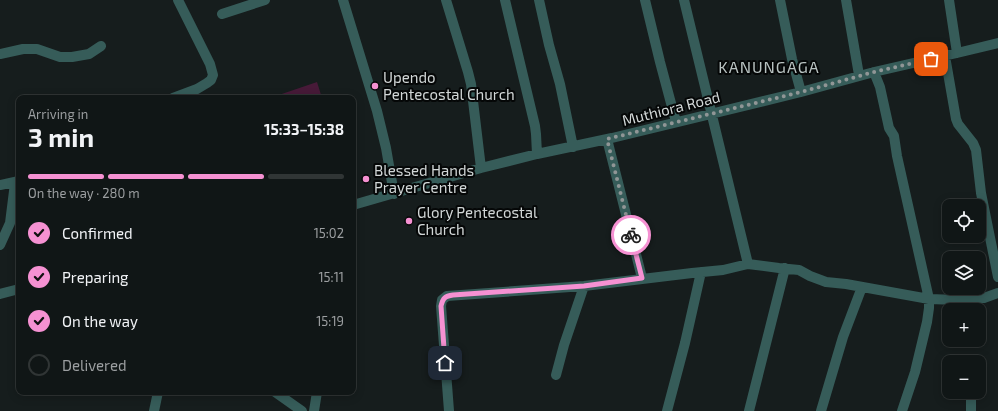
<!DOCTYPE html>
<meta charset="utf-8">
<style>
body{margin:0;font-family:"Exo 2",sans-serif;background:#1e2323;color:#f1f3f6;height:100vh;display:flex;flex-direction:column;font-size:15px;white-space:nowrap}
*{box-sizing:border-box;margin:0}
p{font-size:13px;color:#9c9fa1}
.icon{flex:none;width:22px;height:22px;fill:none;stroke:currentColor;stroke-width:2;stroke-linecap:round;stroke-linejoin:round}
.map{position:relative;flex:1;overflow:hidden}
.panel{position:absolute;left:16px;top:95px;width:340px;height:300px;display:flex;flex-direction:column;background:#101616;border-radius:8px;box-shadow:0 2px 10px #0003,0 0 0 1px #303535}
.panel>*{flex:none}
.tools{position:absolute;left:942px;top:199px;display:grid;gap:8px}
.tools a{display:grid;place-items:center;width:44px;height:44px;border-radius:8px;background:#101616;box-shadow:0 2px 10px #0003,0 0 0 1px #303535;font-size:20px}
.pin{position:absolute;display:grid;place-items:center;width:34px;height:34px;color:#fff;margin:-17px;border-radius:8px;box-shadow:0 2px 6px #0006}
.courier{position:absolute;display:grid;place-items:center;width:40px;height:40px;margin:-20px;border:3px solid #f591d2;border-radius:50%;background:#fff;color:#222;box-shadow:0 1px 5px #0007}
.summary em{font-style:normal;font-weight:700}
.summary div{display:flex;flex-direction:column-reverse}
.summary{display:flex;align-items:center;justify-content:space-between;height:68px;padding:0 12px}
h1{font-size:26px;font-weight:700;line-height:30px}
.bar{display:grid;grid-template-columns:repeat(4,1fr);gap:6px 4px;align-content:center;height:48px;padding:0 12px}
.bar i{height:5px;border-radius:3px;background:#303535}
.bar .selected{background:#f591d2}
.bar p{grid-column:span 4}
ol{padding:0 12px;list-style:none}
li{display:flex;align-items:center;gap:12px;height:44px}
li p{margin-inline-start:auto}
li .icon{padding:4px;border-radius:50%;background:#f591d2;color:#111;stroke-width:4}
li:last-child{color:#9c9fa1}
li i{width:22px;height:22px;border:2px solid #303535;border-radius:50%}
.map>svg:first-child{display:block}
.green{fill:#471a38}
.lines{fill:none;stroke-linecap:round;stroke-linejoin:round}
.minor{stroke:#365c59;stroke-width:10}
.done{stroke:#909696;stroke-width:4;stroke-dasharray:0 7.2}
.route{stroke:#f591d2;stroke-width:5}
.poi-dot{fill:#f591d2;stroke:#050707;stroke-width:1.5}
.labels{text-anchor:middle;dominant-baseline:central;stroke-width:4;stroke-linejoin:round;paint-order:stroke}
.poi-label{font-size:15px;fill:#d2d7d7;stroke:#050707;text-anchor:start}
.street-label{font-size:15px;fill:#d2d7d7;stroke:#050707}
.neighbourhood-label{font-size:16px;letter-spacing:1px;fill:#b8c2c1;stroke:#050707}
</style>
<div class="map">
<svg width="998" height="411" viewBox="0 0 998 411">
<rect width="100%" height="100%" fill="#161d1d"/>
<path class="green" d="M 317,82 L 322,98 L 270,98 Z"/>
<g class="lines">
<path class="minor" d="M 343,0 L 377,111 L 386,148 L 394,194
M 446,0 L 468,72 L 471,84 L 481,168
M 505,0 L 514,38 L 535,126 L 536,134 L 537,154
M 539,0 L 549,45 L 560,84 L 573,147
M 645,0 L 660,62 L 676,122
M 684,0 L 748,264
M 780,0 L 792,59 L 801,92
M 846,0 L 859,75
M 949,0 L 957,53
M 222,14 L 265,0
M 0,54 L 23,49 L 37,49 L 60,57 L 72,57 L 89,54 L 101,46
M 945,56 L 956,119 L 958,124 L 973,143 L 976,150 L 981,193 L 998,277
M 874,72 L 880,87 L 889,128 L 894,136 L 897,156 L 929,299 L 929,308 L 927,322 L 915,372 L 902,411
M 173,98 L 197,89 L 207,83 L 211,80 L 213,75 L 210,64 L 178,0
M 607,139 L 642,278
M 0,185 L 19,181
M 353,205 L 481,168 L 537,154 L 612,138 L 801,92 L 874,72 L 957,53 L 998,43
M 0,245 L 10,223 L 15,183
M 0,294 L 19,289
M 556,375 L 564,345 L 584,286
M 275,392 L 302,411
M 971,392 L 971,411
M 154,411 L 158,392
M 314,411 L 317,392
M 449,411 L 441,306 L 442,300 L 447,296 L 584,286 L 692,273 L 723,270 L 748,264 L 779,268 L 799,270 L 810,276 L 826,282 L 846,284 L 929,299 L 959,300 L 984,298 L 998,293
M 667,411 L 685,343 L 701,272
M 749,411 L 785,268
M 821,411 L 843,337 L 862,287"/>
</g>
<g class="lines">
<path class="done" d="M 631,235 L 607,139 L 801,92 L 874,72 L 931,59"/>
<path class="route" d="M 445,363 L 441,306 C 443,298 445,296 453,295 L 584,286 L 642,278 L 631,235"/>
</g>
<g class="poi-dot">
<circle cx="375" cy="86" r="4"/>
<circle cx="366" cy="179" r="4"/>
<circle cx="409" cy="221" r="4"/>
</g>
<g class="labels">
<g class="poi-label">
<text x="383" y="77">Upendo<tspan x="383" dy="17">Pentecostal Church</tspan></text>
<text x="374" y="170">Blessed Hands<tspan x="374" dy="17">Prayer Centre</tspan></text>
<text x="417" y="212">Glory Pentecostal<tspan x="417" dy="17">Church</tspan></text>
</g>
<g class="street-label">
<text transform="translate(671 108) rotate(-14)">Muthiora Road</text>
</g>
<g class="neighbourhood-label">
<text x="769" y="66">KANUNGAGA</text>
</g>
</g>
</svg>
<div class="tools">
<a><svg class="icon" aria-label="locate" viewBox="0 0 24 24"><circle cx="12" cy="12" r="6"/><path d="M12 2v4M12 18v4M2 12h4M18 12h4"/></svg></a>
<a><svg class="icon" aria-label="layers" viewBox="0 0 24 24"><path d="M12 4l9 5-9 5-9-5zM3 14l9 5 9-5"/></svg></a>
<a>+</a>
<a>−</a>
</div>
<div class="pin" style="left:931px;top:59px;background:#ea580c"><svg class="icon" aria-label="bag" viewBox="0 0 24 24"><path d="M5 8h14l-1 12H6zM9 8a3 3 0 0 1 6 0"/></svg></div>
<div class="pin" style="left:445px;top:363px;background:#1f2937"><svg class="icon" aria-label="home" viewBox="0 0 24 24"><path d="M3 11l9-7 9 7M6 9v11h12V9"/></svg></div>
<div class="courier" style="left:631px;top:235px"><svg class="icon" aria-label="bike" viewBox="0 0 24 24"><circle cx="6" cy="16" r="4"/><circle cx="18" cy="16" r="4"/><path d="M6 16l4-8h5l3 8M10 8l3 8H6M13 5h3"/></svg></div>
<section class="panel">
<div class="summary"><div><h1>3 min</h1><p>Arriving in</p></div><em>15:33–15:38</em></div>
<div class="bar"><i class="selected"></i><i class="selected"></i><i class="selected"></i><i></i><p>On the way · 280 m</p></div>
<ol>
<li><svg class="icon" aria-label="check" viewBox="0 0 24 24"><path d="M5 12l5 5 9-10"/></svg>Confirmed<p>15:02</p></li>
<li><svg class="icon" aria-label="check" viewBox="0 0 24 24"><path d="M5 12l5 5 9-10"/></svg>Preparing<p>15:11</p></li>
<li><svg class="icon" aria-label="check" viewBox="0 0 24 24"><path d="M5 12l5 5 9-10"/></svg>On the way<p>15:19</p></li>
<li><i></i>Delivered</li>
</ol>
</section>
</div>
